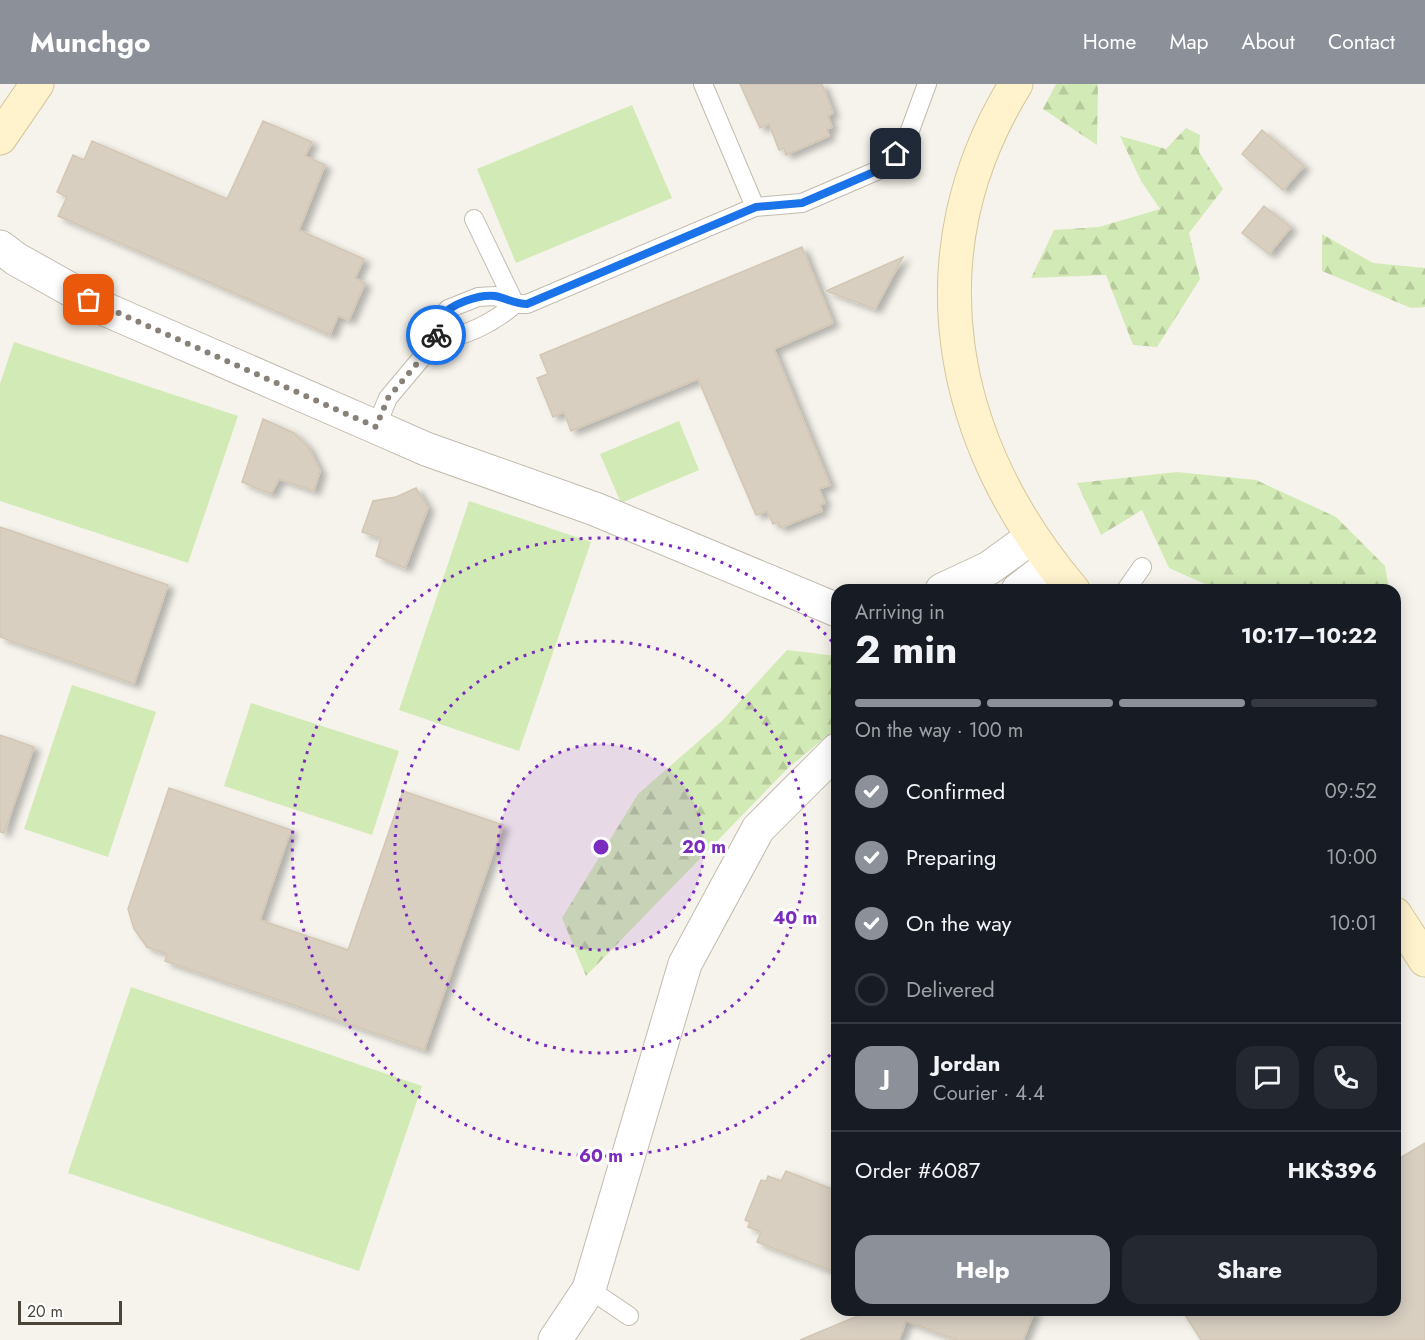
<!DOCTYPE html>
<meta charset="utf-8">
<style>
body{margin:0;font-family:Jost,sans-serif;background:#242831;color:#f1f3f6;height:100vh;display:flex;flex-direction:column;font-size:22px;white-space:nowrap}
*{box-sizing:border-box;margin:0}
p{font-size:20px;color:#9ea1a6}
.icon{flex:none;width:33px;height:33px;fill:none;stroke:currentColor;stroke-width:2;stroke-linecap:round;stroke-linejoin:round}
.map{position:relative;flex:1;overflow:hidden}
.details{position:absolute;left:831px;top:500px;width:570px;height:732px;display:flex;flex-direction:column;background:#171b24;border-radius:18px;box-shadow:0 3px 15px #0003}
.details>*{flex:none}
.scale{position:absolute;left:18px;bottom:15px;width:104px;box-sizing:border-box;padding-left:6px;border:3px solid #4b4439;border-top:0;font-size:16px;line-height:21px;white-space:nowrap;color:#4b4439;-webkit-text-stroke:4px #fff;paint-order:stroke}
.pin{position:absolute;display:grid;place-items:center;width:51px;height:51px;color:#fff;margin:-26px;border-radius:12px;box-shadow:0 3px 9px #0006}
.courier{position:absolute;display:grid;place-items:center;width:60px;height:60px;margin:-30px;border:4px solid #1a73e8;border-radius:50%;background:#fff;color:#222;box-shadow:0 2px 8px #0007}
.summary em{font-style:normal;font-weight:700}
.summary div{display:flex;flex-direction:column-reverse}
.summary{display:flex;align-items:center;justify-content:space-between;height:102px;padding:0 24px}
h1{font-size:39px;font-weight:700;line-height:45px}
.bar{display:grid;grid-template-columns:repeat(4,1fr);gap:9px 6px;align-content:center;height:72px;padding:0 24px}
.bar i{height:8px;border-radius:4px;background:#363941}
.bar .current{background:#8c9099}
.bar p{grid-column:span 4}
.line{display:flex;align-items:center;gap:15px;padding:0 24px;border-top:2px solid #363941}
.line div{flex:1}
.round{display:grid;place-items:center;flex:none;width:63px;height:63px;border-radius:18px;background:#242831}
ol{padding:0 24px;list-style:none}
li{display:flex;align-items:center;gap:18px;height:66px}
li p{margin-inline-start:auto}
li .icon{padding:6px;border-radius:50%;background:#8c9099;color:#fff;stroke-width:4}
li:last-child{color:#9ea1a6}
li i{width:33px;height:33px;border:3px solid #363941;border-radius:50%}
.primary-button{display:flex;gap:12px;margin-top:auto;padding:12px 24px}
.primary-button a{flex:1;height:69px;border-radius:18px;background:#8c9099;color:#fff;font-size:24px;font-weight:700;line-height:69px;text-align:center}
.primary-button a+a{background:#242831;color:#f1f3f6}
header{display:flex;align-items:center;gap:36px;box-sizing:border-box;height:84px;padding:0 30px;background:#8c9099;color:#fff}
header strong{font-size:28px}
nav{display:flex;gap:33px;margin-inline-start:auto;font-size:21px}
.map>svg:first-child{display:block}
.grass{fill:#d2eab5}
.forest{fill:url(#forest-firs)}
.building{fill:#d8cfc1;stroke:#d3c7b4;stroke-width:1.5;filter:url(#shadow)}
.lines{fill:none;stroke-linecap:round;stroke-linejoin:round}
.lane-casing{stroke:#c2bbae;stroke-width:20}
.street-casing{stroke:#c2bbae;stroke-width:35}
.secondary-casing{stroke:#d6c79b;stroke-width:35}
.lane{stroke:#fff;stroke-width:18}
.street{stroke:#fff;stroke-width:33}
.secondary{stroke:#fff3cd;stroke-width:33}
.done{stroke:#878178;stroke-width:6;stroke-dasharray:0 10.8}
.route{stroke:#1a73e8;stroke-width:8}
.ring{fill:none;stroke:#7b2cbf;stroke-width:3;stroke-dasharray:3 6}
.centre{fill:#7b2cbf;stroke:#fff;stroke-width:3}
.ring-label{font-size:18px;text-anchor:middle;font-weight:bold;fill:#7b2cbf;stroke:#fff;stroke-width:6;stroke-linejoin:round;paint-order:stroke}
</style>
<header>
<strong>Munchgo</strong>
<nav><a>Home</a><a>Map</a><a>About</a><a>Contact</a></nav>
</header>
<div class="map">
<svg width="1425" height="1256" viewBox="0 0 1425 1256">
<defs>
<pattern id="forest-firs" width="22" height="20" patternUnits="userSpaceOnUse" patternTransform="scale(1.5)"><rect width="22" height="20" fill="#d2eab5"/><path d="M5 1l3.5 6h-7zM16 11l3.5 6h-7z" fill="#b6ca9c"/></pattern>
<filter id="shadow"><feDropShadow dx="6" dy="4" stdDeviation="3" flood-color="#0004"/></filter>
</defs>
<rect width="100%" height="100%" fill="#f6f3ec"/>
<path class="grass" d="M 632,21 L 672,114 L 516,179 L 477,85 Z
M 14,258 L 238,332 L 188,479 L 0,417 L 0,300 Z
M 679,337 L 699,386 L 621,419 L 600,370 Z
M 469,417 L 591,458 L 519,667 L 399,626 Z
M 72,601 L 156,628 L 108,773 L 24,745 Z
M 251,619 L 399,667 L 372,751 L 224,702 Z
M 131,903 L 422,1002 L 359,1187 L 68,1089 Z"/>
<path class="forest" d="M 1056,0 L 1098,0 L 1097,61 L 1043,25 Z
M 1186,44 L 1200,51 L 1199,68 L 1223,105 L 1189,149 L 1200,195 L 1157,263 L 1133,261 L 1106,191 L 1031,194 L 1054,146 L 1099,143 L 1160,125 L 1141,97 L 1120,52 L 1166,65 Z
M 1322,150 L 1373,179 L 1425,184 L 1425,223 L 1411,224 L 1322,187 Z
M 1177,388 L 1256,396 L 1336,433 L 1385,482 L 1389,505 L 1216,505 L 1169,484 L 1142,426 L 1101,451 L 1077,399 Z
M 787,566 L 837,572 L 837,644 L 787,685 L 586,892 L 562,834 L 638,710 L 723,636 Z"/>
<path class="building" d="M 740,0 L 822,0 L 833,29 L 828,32 L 832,43 L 827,45 L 829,52 L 786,71 L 784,64 L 779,66 L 769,40 L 760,44 Z
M 263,37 L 312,58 L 305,72 L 325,81 L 299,146 L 364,175 L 355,194 L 365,199 L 349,236 L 338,232 L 330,251 L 58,132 L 67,113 L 57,108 L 73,71 L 84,76 L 92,57 L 227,115 Z
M 1262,46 L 1304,82 L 1283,106 L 1242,70 Z
M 1264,122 L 1291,143 L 1269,170 L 1242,149 Z
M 802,163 L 833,239 L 774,265 L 830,401 L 819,405 L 825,419 L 820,421 L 822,427 L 780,444 L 778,438 L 773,440 L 767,427 L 756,431 L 698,295 L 571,347 L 564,328 L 553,333 L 537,294 L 548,290 L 540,271 Z
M 903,173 L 875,225 L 826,207 Z
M 263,335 L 294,349 L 308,363 L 320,387 L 314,407 L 279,395 L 271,410 L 242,398 Z
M 416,404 L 428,424 L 405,484 L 376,472 L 381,454 L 362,448 L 373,417 L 396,413 Z
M 0,443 L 168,501 L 134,600 L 0,553 Z
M 0,651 L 34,663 L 4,749 L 0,748 Z
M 169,704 L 291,746 L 260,836 L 348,866 L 403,707 L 503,741 L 424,966 L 165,877 L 167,870 L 147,863 L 134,845 L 128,825 Z
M 1425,1059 L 1425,1256 L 1201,1256 L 1182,1226 L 1395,1226 L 1395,1077 Z
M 786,1087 L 837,1107 L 837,1189 L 757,1158 L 761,1148 L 748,1143 L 750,1138 L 745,1136 L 761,1096 L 766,1097 L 768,1092 L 781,1097 Z
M 872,1226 L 1035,1226 L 1023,1256 L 956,1256 L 906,1237 L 899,1256 L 800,1256 Z"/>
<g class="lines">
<defs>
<path id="lane" d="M 703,0 L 755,123
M 474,135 L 515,220
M 435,258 C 466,251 491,241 515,220
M 376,343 L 388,314 L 435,258 L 440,235 L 448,225 L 478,213 L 495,212 L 515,220 L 527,220 L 755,123 L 802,119 L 881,85 L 896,70 L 909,49 L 927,0
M 1126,506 L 1142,483
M 589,1205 L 629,1232"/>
<path id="street" d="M 0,163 L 16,175 L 107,226 L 376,343 L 426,365 L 595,425 L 837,526
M 942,506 L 989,484 L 1032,453
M 1018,506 L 1052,480
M 555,1256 L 589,1205 L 685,880 L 758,745 L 837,666"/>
<path id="secondary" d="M 1016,0 C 911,170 947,358 1073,506
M 0,54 L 37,0
M 1395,830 L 1425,876"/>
</defs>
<use href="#lane" class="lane-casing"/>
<use href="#street" class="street-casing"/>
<use href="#secondary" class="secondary-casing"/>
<use href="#lane" class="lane"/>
<use href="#street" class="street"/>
<use href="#secondary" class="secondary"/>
</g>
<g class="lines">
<path class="done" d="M 89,216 L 376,343 L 388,314 L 435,258 L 436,251"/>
<path class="route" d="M 436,251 C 438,245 438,237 442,232 C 451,220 479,210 495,212 C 506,214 515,220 527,220 L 756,123 L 802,119 L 881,85 L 896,70"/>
</g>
<circle cx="601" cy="763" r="103" fill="#7b2cbf" fill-opacity=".12"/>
<g class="ring">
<circle cx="601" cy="763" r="103"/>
<circle cx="601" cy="763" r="206"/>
<path d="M836 964A309 309 0 1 1 836 562"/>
</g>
<circle cx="601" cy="763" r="9" class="centre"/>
<g class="ring-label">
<text x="704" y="769">20 m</text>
<text x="795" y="840">40 m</text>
<text x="601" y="1078">60 m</text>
</g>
</svg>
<div class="scale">20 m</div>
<div class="pin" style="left:89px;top:216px;background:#ea580c"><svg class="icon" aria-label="bag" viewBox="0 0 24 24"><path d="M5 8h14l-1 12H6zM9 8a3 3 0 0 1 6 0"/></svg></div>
<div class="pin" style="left:896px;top:70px;background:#1f2937"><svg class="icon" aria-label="home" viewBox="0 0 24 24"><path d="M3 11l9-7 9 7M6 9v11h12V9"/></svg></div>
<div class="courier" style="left:436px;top:251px"><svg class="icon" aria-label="bike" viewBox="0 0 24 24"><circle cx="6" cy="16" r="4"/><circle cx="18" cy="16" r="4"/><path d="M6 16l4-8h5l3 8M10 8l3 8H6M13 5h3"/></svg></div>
<section class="details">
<div class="summary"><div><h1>2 min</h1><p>Arriving in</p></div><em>10:17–10:22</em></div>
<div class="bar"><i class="current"></i><i class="current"></i><i class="current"></i><i></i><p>On the way · 100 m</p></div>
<ol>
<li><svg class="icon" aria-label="check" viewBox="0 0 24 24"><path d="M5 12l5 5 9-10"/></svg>Confirmed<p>09:52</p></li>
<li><svg class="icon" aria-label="check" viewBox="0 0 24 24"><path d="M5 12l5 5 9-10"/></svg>Preparing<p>10:00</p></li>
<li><svg class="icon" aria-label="check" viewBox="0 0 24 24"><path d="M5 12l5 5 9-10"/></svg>On the way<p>10:01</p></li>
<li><i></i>Delivered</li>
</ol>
<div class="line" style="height:108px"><b class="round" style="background:#8c9099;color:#fff">J</b><div><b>Jordan</b><p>Courier · 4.4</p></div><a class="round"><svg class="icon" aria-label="chat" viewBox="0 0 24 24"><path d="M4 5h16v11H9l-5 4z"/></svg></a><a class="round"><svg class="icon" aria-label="phone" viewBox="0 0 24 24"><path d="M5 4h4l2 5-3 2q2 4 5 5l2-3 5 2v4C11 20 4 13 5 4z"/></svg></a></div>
<div class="line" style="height:78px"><div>Order #6087</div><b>HK$396</b></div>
<div class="primary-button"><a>Help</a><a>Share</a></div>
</section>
</div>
